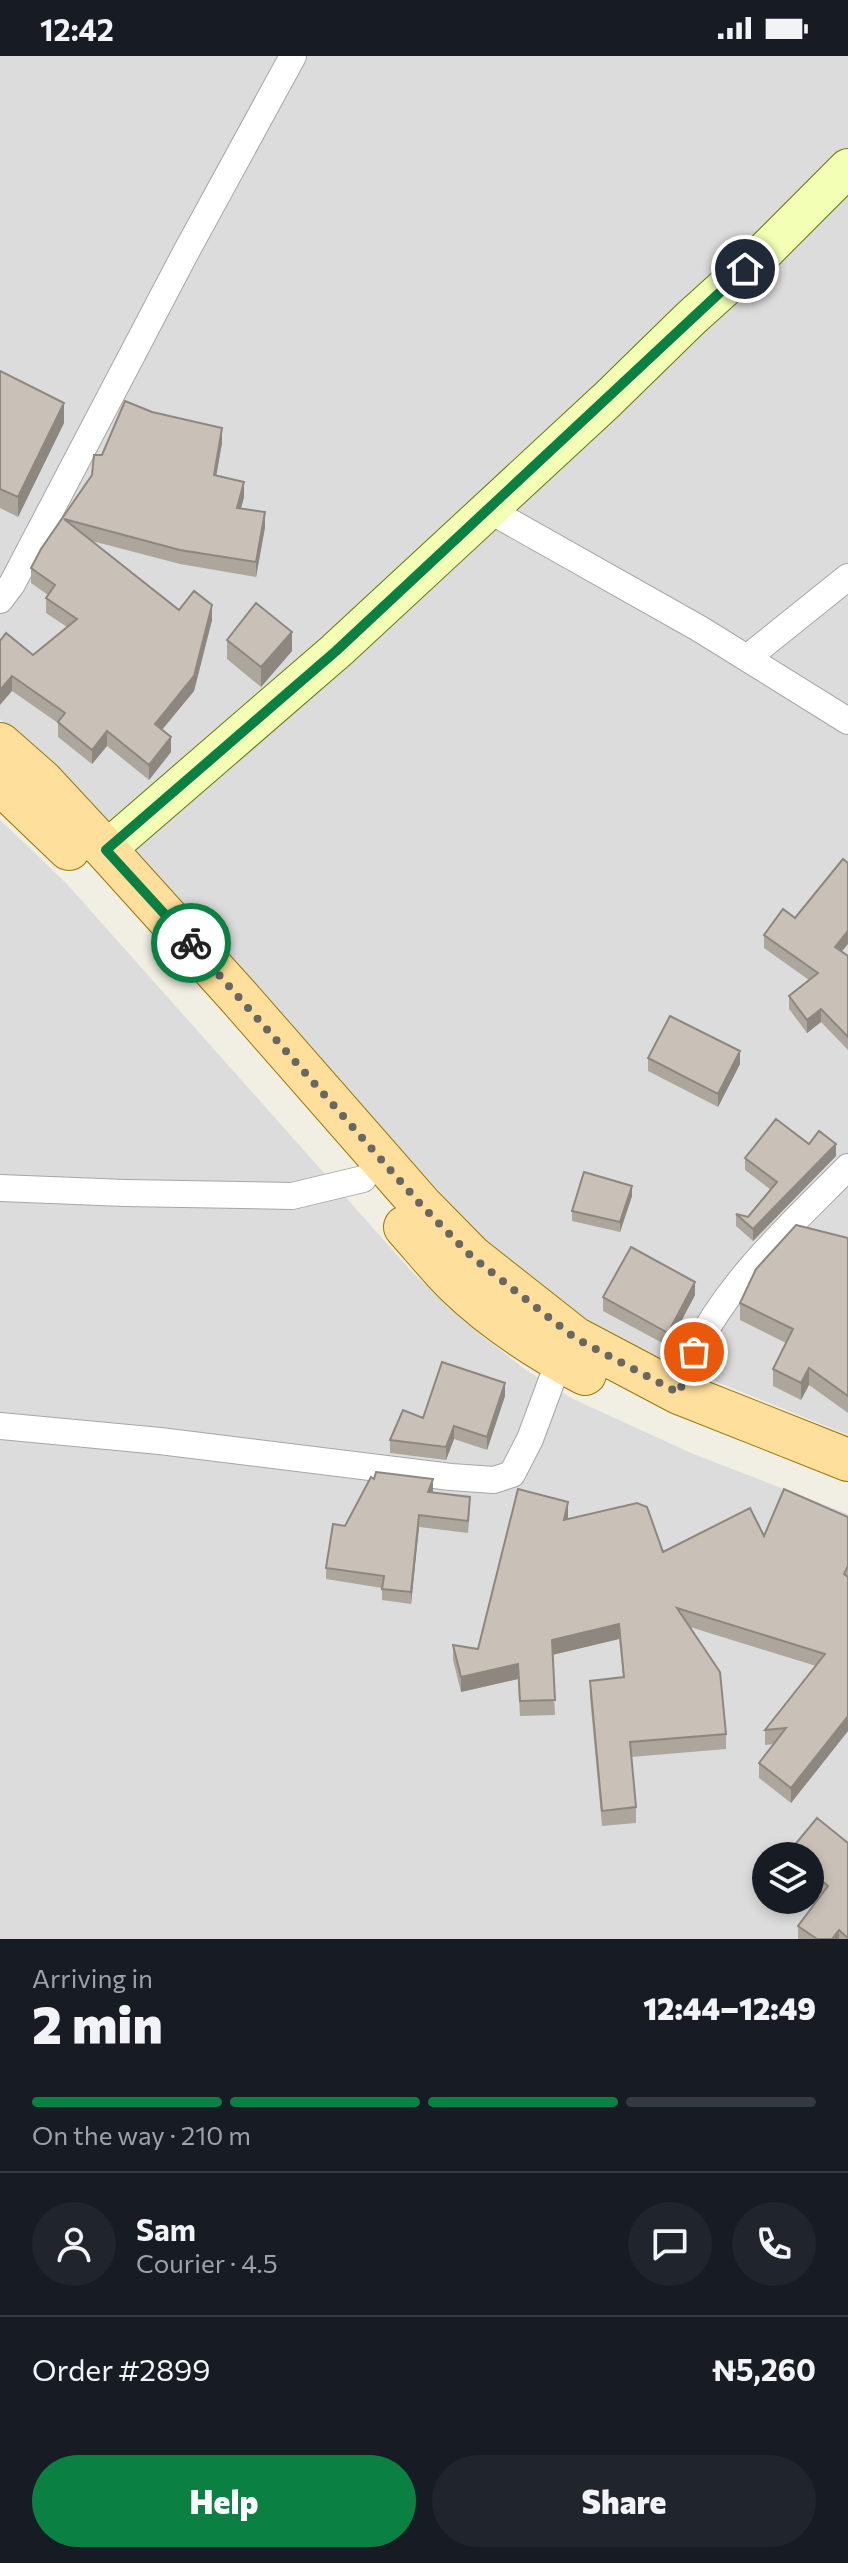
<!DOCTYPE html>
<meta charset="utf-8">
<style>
body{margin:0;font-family:Commissioner,sans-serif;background:#20242c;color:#f1f3f6;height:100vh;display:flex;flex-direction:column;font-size:30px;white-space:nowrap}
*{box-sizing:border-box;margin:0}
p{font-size:26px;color:#9ea1a6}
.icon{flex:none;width:44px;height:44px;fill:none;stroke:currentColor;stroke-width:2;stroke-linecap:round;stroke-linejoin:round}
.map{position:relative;height:1883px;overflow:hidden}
.side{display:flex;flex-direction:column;background:#171b24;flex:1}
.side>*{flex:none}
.tools{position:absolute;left:752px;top:1786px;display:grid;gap:16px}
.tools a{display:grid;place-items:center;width:72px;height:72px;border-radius:50%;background:#171b24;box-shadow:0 4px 12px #0003;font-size:40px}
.pin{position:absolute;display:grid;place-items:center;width:68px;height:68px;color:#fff;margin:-34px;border:4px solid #fff;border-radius:50%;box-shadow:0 2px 8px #0007}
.courier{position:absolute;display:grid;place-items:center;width:80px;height:80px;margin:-40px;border:6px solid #0b8043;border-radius:50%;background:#fff;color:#222;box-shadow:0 2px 10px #0007}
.summary em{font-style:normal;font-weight:800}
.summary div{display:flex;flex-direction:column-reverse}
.summary{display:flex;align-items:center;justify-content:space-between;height:136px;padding:0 32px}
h1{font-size:52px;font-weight:800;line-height:60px}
.bar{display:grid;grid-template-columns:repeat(4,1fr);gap:12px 8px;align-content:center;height:96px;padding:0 32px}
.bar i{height:10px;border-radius:6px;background:#363941}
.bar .selected{background:#0b8043}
.bar p{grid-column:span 4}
.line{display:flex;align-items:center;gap:20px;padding:0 32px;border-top:2px solid #363941}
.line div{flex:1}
.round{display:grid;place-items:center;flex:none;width:84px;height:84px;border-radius:42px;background:#20242c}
.cta{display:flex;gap:16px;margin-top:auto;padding:16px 32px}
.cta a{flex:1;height:92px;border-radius:48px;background:#0b8043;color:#fff;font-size:32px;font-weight:800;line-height:92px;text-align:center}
.cta a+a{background:#20242c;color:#f1f3f6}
.status{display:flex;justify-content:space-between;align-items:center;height:56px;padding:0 40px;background:#171b24;direction:ltr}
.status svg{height:22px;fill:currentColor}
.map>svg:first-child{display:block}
.residential{fill:#dddcdc;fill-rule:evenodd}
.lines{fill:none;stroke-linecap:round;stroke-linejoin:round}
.street-casing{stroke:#a6a6a6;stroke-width:28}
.secondary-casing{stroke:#617c00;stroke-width:40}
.primary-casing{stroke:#9a7800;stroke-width:44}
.street{stroke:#fff;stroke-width:26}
.secondary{stroke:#f3ffb4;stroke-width:38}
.primary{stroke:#ffdf9b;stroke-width:42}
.wall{fill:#ada69d}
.shaded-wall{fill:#8d8780}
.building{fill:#c9c1b7;stroke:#8d8780;stroke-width:2}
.done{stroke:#686764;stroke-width:8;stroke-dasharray:0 14.4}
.route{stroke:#0b8043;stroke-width:10}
</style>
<div class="status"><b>12:42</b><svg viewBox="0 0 49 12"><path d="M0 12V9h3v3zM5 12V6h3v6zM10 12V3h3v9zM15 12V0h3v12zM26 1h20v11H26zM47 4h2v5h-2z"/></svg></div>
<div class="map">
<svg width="848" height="1883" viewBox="0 0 848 1883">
<rect width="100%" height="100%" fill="#f1eee4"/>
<path class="residential" d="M 0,0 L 848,0 L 848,1379 L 650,1299 L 572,1256 L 490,1190 L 338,1025 L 131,791 L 69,725 L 0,663 Z
M 0,764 L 66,827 L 414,1218 L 486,1283 L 526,1314 L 573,1343 L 691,1397 L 848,1458 L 848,1883 L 0,1883 ZM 766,1800 L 810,1800 L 810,1844 L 766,1844 Z"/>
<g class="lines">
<defs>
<path id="street" d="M 489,454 L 700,573 L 848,665
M 0,544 L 12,528 L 186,196 L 293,0
M 747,602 L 848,521
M 0,1132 L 125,1137 L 292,1140 L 363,1123
M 679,1337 C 684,1324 688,1309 694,1296 C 729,1224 793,1167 848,1111
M 0,1370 L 160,1385 L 451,1421 L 494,1424 L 512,1418 L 530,1383 L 559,1305"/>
<path id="secondary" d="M 106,794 L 336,595 L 607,344 L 691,262 L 763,197 L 848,112"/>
<path id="primary" d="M 0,688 L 42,725 L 106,794 L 237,939 L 422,1150 L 471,1200 L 575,1282 L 679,1337 L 848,1404
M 0,727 L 69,793
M 405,1171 C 422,1190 438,1210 456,1228 C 493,1264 539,1294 585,1318"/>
</defs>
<use href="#street" class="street-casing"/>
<use href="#secondary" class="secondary-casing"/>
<use href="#primary" class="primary-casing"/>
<use href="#street" class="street"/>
<use href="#secondary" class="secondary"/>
<use href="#primary" class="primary"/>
</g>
<path class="wall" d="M 0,315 L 64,367 L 18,461 L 0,452 Z
M 222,387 L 216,419 L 244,441 L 241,452 L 265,471 L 256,521 L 180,508 L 92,485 L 179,554 L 212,564 L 194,635 L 162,674 L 171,696 L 149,724 L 107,690 L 92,708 L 58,681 L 58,667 L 12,635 L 0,585 L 33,599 L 67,571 L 46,557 L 46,542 L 48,539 L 31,527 L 31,512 L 92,419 Z
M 227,584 L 292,595 L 261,631 L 227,603 Z
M 764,879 L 842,896 L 848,900 L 848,994 L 821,966 L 807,977 L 789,953 L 789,940 L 809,924 L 764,892 Z
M 648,1002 L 740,1008 L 718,1051 L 648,1015 Z
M 809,1088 L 836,1100 L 753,1185 L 736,1170 L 736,1158 L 748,1161 L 771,1134 L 745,1114 L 745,1102 Z
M 632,1140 L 620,1176 L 572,1165 L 572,1155 Z
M 848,1182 L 848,1357 L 809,1329 L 801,1344 L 773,1330 L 773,1313 L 786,1287 L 740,1264 L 740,1247 Z
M 695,1239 L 668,1290 L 603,1255 L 603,1241 Z
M 505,1340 L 487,1394 L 454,1383 L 446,1404 L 390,1397 L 390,1384 L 423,1362 Z
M 374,1423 L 433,1435 L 432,1437 L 470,1452 L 468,1477 L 419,1471 L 411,1548 L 382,1544 L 382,1532 L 326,1523 L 326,1512 L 345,1470 Z
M 568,1461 L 568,1463 L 663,1496 L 764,1480 L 848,1461 L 848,1675 L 791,1747 L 759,1722 L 759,1707 L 774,1688 L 765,1689 L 765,1674 L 816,1610 L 690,1571 L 726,1678 L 726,1693 L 631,1701 L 636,1751 L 636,1767 L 602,1770 L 590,1641 L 590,1625 L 623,1621 L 619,1583 L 552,1599 L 555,1659 L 520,1660 L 518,1623 L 461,1636 L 453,1604 L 453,1589 L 478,1593 Z
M 848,1787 L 848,1883 L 798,1883 L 798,1870 L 822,1838 L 810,1828 L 810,1800 L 788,1800 L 788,1797 Z"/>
<path class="shaded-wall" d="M 64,347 L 64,367 L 18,461 L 18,441 Z
M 222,372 L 222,387 L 214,433 L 214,419 Z
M 244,426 L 244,441 L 237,467 L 237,452 Z
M 265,456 L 265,471 L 256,521 L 256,506 Z
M 212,549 L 212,564 L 194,635 L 155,682 L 155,668 Z
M 292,576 L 292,595 L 261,631 L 261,611 Z
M 12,620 L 12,635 L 0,649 L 0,634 Z
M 107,675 L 107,690 L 92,708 L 92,694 Z
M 171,681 L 171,696 L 149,724 L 149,709 Z
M 848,875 L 848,888 L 835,904 L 835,891 Z
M 821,953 L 821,966 L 807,977 L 807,964 Z
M 740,995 L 740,1008 L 718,1051 L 718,1038 Z
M 836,1088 L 836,1100 L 753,1185 L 753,1173 Z
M 632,1130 L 632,1140 L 620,1176 L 620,1166 Z
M 695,1226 L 695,1239 L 668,1290 L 668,1277 Z
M 809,1312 L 809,1329 L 801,1344 L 801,1327 Z
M 505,1327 L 505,1340 L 487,1394 L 487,1381 Z
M 454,1370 L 454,1383 L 446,1404 L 446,1391 Z
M 433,1423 L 433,1435 L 428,1448 L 428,1436 Z
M 568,1446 L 568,1461 L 564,1479 L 564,1464 Z
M 419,1459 L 419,1471 L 411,1548 L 411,1536 Z
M 619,1568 L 619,1583 L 552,1599 L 552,1584 Z
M 518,1608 L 518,1623 L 461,1636 L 461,1621 Z
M 848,1660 L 848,1675 L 791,1747 L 791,1732 Z
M 839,1874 L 839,1883 L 832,1883 Z"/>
<path class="building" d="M 0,315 L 64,347 L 18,441 L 0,433 Z
M 125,345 L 152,356 L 222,372 L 214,419 L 244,426 L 237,452 L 265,456 L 256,506 L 180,494 L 64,463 L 179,554 L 194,535 L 212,549 L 194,620 L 155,668 L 171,681 L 149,709 L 107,675 L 92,694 L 58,666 L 65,657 L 12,620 L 0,634 L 0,585 L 6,577 L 33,599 L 77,563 L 46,542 L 55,529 L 31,512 L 41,493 L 92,419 L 94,399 L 102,399 Z
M 256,547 L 292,576 L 261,611 L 227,584 Z
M 843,803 L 848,807 L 848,875 L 835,891 L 848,900 L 848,981 L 821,953 L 807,964 L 789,940 L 818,917 L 764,879 L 783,853 L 795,862 Z
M 670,960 L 740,995 L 718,1038 L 648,1002 Z
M 776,1063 L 809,1088 L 819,1075 L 836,1088 L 753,1173 L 736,1158 L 748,1161 L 777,1126 L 745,1102 Z
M 584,1116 L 632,1130 L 620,1166 L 572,1155 Z
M 796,1169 L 848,1182 L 848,1340 L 809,1312 L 801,1327 L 773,1313 L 793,1273 L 740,1247 L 756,1213 Z
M 631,1191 L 695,1226 L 668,1277 L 603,1241 Z
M 442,1306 L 505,1327 L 487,1381 L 454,1370 L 446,1391 L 390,1384 L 403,1354 L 423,1362 Z
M 376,1416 L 433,1423 L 428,1436 L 470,1441 L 468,1465 L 419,1459 L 411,1536 L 382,1533 L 384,1520 L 326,1512 L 333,1468 L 345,1470 L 371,1421 L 374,1423 Z
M 518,1433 L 568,1446 L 564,1464 L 637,1447 L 647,1451 L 663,1496 L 750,1452 L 764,1480 L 784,1433 L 848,1461 L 848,1510 L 844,1518 L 848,1521 L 848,1660 L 791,1732 L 759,1707 L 786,1672 L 765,1674 L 825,1598 L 677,1552 L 720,1616 L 726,1678 L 630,1686 L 636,1751 L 602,1755 L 590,1625 L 624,1621 L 619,1568 L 552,1584 L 555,1644 L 520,1645 L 518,1608 L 461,1621 L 453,1589 L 478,1593 Z
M 817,1762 L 848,1787 L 848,1882 L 839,1874 L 832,1883 L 817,1883 L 798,1870 L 828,1830 L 810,1815 L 810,1800 L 792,1800 L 788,1797 Z"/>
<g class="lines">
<path class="done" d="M 191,887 L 422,1150 L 471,1200 L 575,1282 L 679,1337 L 694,1296"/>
<path class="route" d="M 191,887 L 106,794 L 336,595 L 745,213"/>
</g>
</svg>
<div class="tools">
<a><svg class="icon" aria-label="layers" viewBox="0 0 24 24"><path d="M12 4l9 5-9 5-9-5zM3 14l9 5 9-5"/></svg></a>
</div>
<div class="pin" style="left:694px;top:1296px;background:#ea580c"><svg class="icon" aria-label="bag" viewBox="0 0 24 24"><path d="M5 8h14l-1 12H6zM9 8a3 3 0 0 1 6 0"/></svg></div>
<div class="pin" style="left:745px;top:213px;background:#1f2937"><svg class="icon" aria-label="home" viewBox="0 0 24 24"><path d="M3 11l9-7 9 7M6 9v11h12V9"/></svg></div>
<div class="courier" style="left:191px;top:887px"><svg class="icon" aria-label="bike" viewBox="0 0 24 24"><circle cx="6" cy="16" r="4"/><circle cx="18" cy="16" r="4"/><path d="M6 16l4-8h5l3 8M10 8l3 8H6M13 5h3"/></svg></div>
</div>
<section class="side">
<div class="summary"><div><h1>2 min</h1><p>Arriving in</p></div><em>12:44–12:49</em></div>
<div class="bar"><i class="selected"></i><i class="selected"></i><i class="selected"></i><i></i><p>On the way · 210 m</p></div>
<div class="line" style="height:144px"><a class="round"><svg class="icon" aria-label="person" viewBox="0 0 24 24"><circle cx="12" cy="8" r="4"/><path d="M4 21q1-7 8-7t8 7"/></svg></a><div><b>Sam</b><p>Courier · 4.5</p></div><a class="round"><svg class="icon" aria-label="chat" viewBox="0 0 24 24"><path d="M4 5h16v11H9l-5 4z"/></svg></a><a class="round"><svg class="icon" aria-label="phone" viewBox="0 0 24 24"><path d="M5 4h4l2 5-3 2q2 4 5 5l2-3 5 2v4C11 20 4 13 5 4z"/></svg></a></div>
<div class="line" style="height:104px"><div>Order #2899</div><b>₦5,260</b></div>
<div class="cta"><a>Help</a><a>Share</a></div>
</section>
